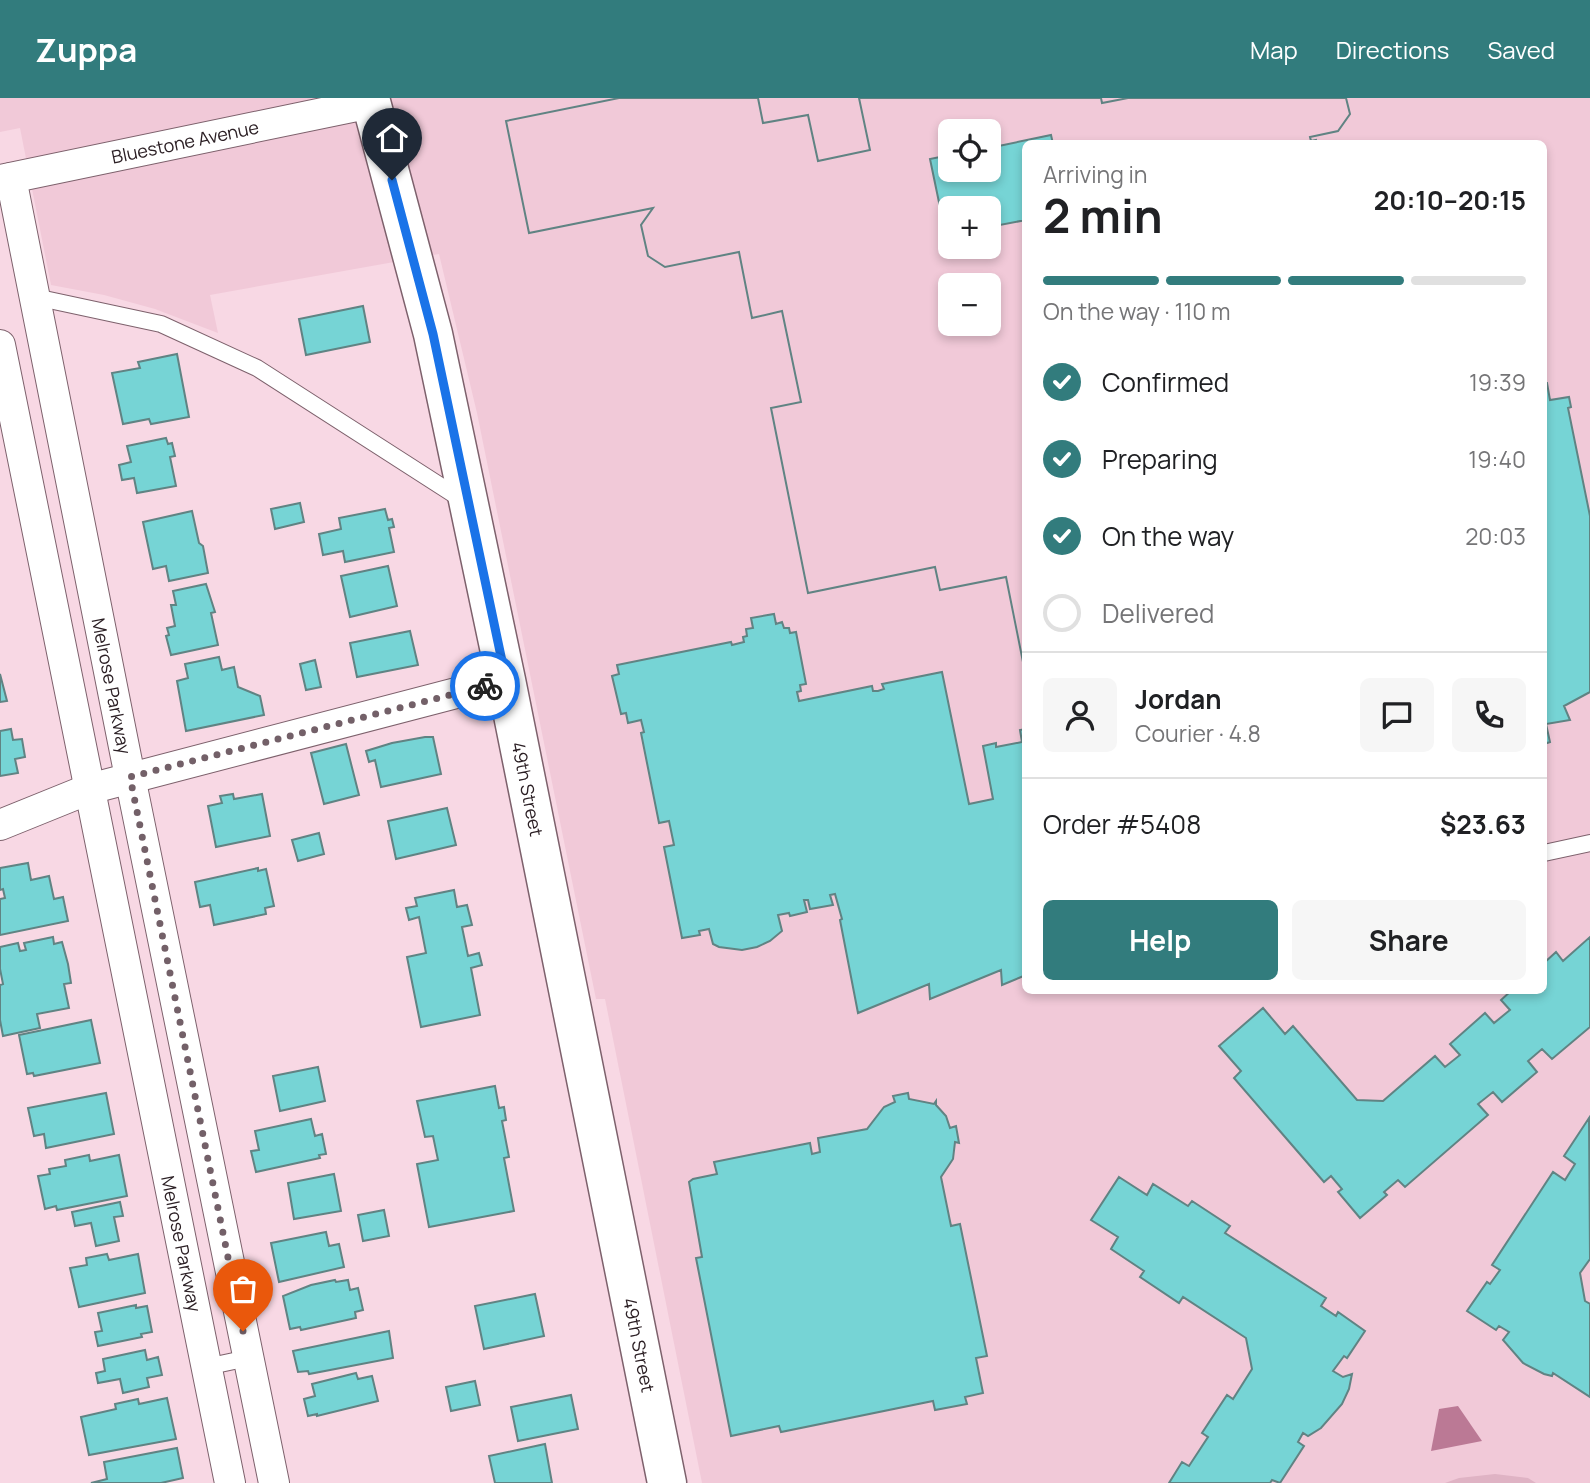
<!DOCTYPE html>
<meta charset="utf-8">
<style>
body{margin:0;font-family:Manrope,sans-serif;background:#f6f6f6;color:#202124;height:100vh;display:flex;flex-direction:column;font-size:26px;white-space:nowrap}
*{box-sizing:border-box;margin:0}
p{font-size:23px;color:#757577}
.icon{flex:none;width:38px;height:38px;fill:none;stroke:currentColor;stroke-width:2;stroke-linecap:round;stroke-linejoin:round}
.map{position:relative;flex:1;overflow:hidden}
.drawer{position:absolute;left:1022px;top:42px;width:525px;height:854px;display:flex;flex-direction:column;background:#fff;border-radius:10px;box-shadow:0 4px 10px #0003}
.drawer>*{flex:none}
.fabs{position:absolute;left:938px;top:21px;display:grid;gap:14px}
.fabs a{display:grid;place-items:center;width:63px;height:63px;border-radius:10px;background:#fff;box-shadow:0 4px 10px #0003;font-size:35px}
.pin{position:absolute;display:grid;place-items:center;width:60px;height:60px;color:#fff;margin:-72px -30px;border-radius:50% 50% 50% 0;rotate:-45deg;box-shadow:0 0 7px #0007}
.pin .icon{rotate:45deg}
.courier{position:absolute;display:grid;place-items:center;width:70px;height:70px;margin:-35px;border:5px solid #1a73e8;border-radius:50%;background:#fff;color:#222;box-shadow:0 2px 9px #0007}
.head em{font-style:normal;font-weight:700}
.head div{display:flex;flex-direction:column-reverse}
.head{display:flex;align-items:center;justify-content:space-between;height:119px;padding:0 21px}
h1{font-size:46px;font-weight:700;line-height:52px}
.bar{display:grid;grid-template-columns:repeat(4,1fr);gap:10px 7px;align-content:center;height:84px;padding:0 21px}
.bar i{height:9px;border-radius:5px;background:#e0e0e0}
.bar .on{background:#327c7d}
.bar p{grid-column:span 4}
.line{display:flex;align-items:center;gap:18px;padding:0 21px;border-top:2px solid #e0e0e0}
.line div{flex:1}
.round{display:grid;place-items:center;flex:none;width:74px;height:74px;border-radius:10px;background:#f6f6f6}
ol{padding:0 21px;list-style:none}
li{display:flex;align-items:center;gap:21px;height:77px}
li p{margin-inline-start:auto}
li .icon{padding:7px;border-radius:50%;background:#327c7d;color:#fff;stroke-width:4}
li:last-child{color:#757577}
li i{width:38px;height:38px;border:4px solid #e0e0e0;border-radius:50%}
.cta{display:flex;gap:14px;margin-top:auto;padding:14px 21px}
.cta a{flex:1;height:80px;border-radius:10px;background:#327c7d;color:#fff;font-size:28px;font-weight:700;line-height:80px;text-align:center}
.cta a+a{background:#f6f6f6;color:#202124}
header{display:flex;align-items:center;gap:42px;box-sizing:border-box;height:98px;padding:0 35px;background:#327c7d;color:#fff}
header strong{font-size:33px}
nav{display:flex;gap:38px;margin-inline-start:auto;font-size:24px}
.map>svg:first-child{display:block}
.built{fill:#f1c9d8;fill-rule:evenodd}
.green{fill:#dfb3c4}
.water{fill:#bb7995}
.building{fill:#76d4d5;stroke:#608383;stroke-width:2;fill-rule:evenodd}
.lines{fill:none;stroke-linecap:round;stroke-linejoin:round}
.lane-casing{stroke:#7d616c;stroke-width:18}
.street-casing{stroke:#7d616c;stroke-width:32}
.secondary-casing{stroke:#7d616c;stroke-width:41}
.lane{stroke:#fff;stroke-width:16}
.street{stroke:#fff;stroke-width:30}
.secondary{stroke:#fff;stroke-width:38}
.done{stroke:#736068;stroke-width:7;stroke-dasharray:0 12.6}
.route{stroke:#1a73e8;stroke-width:9}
.labels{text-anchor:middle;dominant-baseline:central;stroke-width:5;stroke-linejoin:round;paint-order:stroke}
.street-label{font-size:18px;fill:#2c2025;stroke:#fff}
</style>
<header>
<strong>Zuppa</strong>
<nav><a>Map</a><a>Directions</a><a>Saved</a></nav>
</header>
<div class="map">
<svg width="1590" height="1385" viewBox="0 0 1590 1385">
<rect width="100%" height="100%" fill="#f8d8e4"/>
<path class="built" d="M 0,0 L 1590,0 L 1590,1385 L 702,1385 L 605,901 L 596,901 L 477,315 L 439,156 L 210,197 L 218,235 L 155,211 L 104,197 L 51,187 L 20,30 L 0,34 ZM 950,33 L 989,33 L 989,72 L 950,72 ZM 1026,46 L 1544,46 L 1544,892 L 1026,892 ZM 950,110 L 989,110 L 989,149 L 950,149 ZM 950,187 L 989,187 L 989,226 L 950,226 Z"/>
<path class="green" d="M 1495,1376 L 1528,1380 L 1536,1385 L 1445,1385 L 1459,1380 Z"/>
<path class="water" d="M 1458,1308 L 1482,1343 L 1431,1353 L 1439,1311 Z"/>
<path class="building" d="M 619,0 L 758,0 L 763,25 L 808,17 L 818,63 L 870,52 L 859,0 L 1101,0 L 1102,5 L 1128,0 L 1346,0 L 1350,16 L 1338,33 L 1310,39 L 1311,43 L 1316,42 L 1317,46 L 1053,46 L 1051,37 L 989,50 L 989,33 L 950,33 L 950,57 L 930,61 L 946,138 L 950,137 L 950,149 L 989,149 L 989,129 L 1026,122 L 1024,569 L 1006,479 L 940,492 L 935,469 L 808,495 L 771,310 L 801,304 L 782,213 L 752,220 L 739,154 L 665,169 L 648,158 L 641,127 L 653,110 L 529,135 L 506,23 ZM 950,187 L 989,187 L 989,226 L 950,226 Z
M 619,0 L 758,0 L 763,25 L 808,17 L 818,63 L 870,52 L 859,0 L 1101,0 L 1102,5 L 1128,0 L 1346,0 L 1350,16 L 1338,33 L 1310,39 L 1311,43 L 1316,42 L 1317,46 L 1026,46 L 1024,569 L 1006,479 L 940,492 L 935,469 L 808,495 L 771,310 L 801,304 L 782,213 L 752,220 L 739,154 L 665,169 L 648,158 L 641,127 L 653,110 L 529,135 L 506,23 ZM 950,33 L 989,33 L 989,72 L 950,72 ZM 950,110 L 989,110 L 989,149 L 950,149 ZM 950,187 L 989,187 L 989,226 L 950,226 Z
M 363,208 L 370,244 L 306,257 L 299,221 Z
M 177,256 L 189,319 L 151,326 L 149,321 L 123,326 L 112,275 L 140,270 L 138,264 Z
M 1544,285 L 1547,285 L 1550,302 L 1569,299 L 1571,309 L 1568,310 L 1590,418 L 1590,594 L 1564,608 L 1570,622 L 1546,626 L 1550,644 L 1544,646 Z
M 166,340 L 168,346 L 172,345 L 175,358 L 170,359 L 176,388 L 137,395 L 134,380 L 122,382 L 119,367 L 131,364 L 127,348 Z
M 300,405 L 304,424 L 275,431 L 271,411 Z
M 385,411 L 388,422 L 392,421 L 394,429 L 389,430 L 394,454 L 345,464 L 343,453 L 323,457 L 319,436 L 341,431 L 339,420 Z
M 192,413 L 199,445 L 203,448 L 208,475 L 169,483 L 166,468 L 153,471 L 143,424 Z
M 388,468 L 397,508 L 350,519 L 341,478 Z
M 206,486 L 215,514 L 211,515 L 218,547 L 171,557 L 166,538 L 169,537 L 167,530 L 175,528 L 171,507 L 176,507 L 173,493 Z
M 774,516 L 776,526 L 782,524 L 784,530 L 789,530 L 790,535 L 796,534 L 806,586 L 800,587 L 801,593 L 797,594 L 799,603 L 872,588 L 873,593 L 878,593 L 884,591 L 882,586 L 942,574 L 969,706 L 993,701 L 983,648 L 996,645 L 996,649 L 1022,644 L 1020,632 L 1026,631 L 1026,877 L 1002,887 L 1001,872 L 930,901 L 929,886 L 858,915 L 840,822 L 842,821 L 835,796 L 830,797 L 833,807 L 810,811 L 808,802 L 804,802 L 807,814 L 790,818 L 789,815 L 778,817 L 782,833 L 770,843 L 757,849 L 742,852 L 719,849 L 713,846 L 709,831 L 699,833 L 700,837 L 682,840 L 664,749 L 674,747 L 669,723 L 659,725 L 641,635 L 644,634 L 641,622 L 628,625 L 626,615 L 621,616 L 612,578 L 619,576 L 617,567 L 731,544 L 732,547 L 744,544 L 743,539 L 747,538 L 746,531 L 753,530 L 751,520 Z
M 410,533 L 418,567 L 357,579 L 350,545 Z
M 219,559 L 222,572 L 234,569 L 238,589 L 260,598 L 264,617 L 186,633 L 177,583 L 188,580 L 185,566 Z
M 315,562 L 321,589 L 306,592 L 300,566 Z
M 0,576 L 7,603 L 0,604 Z
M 11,631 L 13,642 L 22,641 L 25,659 L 15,661 L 18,675 L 0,678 L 0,633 Z
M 425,639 L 433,639 L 441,676 L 381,689 L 375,662 L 369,664 L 366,653 L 392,645 Z
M 346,646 L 359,697 L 324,706 L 311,655 Z
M 233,696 L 234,701 L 262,696 L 270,738 L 216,749 L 208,708 L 222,705 L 220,698 Z
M 447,710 L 456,747 L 396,761 L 388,723 Z
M 319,735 L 324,756 L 298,763 L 292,742 Z
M 28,765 L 31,782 L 49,778 L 54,801 L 63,799 L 68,823 L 0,837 L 0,801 L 5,800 L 3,791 L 0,792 L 0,770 Z
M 258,770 L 258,773 L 266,771 L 274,808 L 265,810 L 266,816 L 214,827 L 210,807 L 200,809 L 195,784 Z
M 454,792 L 457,809 L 467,807 L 472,827 L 462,829 L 468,858 L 479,855 L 482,867 L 471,870 L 480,917 L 421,929 L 407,859 L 426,855 L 419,819 L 409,822 L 406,810 L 417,808 L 415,800 Z
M 53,839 L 54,846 L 62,844 L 68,866 L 71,885 L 64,886 L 69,910 L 37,916 L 40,930 L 3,938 L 0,922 L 0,887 L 3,886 L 0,871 L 0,849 L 18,845 L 20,853 L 26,852 L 24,845 Z
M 1590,839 L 1590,929 L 1552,961 L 1542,951 L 1528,963 L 1537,974 L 1502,1004 L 1493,994 L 1478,1006 L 1488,1017 L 1405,1089 L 1398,1082 L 1384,1094 L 1387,1097 L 1360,1120 L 1338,1094 L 1342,1091 L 1331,1078 L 1324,1084 L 1234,980 L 1241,973 L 1219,948 L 1263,910 L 1285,936 L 1293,928 L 1357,1002 L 1383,1003 L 1435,958 L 1445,969 L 1460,957 L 1450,946 L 1485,915 L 1494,925 L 1510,912 L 1501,902 L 1512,892 L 1544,892 L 1544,865 L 1556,854 L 1563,863 Z
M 91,922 L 100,965 L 34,978 L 33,975 L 27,976 L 19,937 Z
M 318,969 L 325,1003 L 280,1013 L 273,978 Z
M 495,988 L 499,1010 L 504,1009 L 506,1022 L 502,1023 L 509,1059 L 504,1060 L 514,1113 L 429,1129 L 417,1066 L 438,1062 L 433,1038 L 425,1039 L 417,1003 Z
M 106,995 L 114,1036 L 46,1050 L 44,1036 L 34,1038 L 28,1010 Z
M 908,995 L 909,1001 L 934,1006 L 936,1003 L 936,1007 L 946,1018 L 950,1030 L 956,1028 L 959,1045 L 955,1044 L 953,1061 L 941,1079 L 951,1128 L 960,1126 L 987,1258 L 976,1260 L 983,1295 L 965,1299 L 967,1306 L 935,1312 L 933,1303 L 781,1334 L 779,1328 L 731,1338 L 696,1160 L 702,1159 L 689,1084 L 693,1081 L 717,1076 L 714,1064 L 810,1045 L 812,1056 L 820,1054 L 818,1040 L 867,1031 L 884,1009 L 895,1004 L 893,998 Z
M 1589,1020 L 1590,1161 L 1580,1175 L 1585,1203 L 1590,1206 L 1590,1299 L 1553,1275 L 1552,1278 L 1544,1276 L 1523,1265 L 1503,1242 L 1509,1234 L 1499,1228 L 1496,1232 L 1467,1213 L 1487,1184 L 1490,1186 L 1500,1172 L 1492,1167 L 1553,1074 L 1565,1082 L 1575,1066 L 1564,1058 Z
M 311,1021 L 315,1038 L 322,1036 L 326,1056 L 319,1057 L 320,1060 L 256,1074 L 251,1053 L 259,1052 L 255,1033 Z
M 89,1057 L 90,1063 L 119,1057 L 127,1098 L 57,1112 L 56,1108 L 45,1111 L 38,1078 L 50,1076 L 49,1071 L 66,1068 L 65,1062 Z
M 334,1076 L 341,1113 L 294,1121 L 288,1085 Z
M 1119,1079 L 1147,1097 L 1153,1086 L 1188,1108 L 1192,1103 L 1230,1128 L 1225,1135 L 1326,1200 L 1321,1208 L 1336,1218 L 1338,1214 L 1365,1233 L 1347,1260 L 1344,1258 L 1333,1273 L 1343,1279 L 1352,1276 L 1349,1291 L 1342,1306 L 1321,1330 L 1308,1338 L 1303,1335 L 1298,1344 L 1304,1348 L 1280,1385 L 1272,1382 L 1270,1385 L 1169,1385 L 1182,1364 L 1189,1368 L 1208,1339 L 1202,1335 L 1227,1297 L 1233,1301 L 1252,1271 L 1246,1240 L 1183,1199 L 1179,1205 L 1140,1179 L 1144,1173 L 1111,1151 L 1118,1139 L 1091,1122 Z
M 120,1104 L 123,1118 L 114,1119 L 119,1143 L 96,1148 L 91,1125 L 75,1128 L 72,1114 Z
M 384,1112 L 389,1138 L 363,1143 L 358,1117 Z
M 326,1134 L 329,1148 L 339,1146 L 344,1169 L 279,1184 L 271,1145 Z
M 107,1156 L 109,1162 L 138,1156 L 145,1195 L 79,1209 L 70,1170 L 87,1167 L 86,1160 Z
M 335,1182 L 336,1184 L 348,1182 L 350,1192 L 358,1190 L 363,1212 L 355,1214 L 356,1220 L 301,1232 L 300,1229 L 290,1231 L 283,1198 L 311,1187 Z
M 535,1196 L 544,1238 L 484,1251 L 475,1208 Z
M 136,1207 L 136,1210 L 147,1208 L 152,1234 L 141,1236 L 142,1239 L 98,1248 L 95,1234 L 102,1233 L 98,1215 Z
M 389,1233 L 393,1260 L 309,1276 L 308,1273 L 298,1274 L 293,1253 Z
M 145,1252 L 147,1262 L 158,1259 L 162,1277 L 147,1280 L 149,1289 L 123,1295 L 120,1281 L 98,1285 L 96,1275 L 105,1273 L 103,1261 Z
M 356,1275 L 358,1281 L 372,1278 L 378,1303 L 317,1318 L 317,1316 L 308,1318 L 304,1301 L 315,1298 L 312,1286 Z
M 475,1283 L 480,1307 L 451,1313 L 446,1289 Z
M 571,1297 L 578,1331 L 518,1343 L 511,1309 Z
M 167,1300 L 176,1341 L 89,1357 L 81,1319 L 116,1311 L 115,1306 L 138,1301 L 139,1306 Z
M 545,1346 L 552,1385 L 495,1385 L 489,1358 Z
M 177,1350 L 183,1380 L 161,1385 L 91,1385 L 107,1381 L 104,1364 Z"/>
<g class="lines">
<defs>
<path id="lane" d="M 35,199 L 161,226 L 257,270 L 464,403
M 1544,755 L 1590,745
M 206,1269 L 248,1260"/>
<g id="street">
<path id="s1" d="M 11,80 L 130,679 L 274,1385"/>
<path id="s2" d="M 0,82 L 371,5"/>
<path id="s3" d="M 0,247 L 230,1385"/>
<path d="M 0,727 L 89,691 L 506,582"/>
</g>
<g id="secondary">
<path id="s4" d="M 370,0 L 433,236 L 506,582 L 667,1385"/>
</g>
</defs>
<use href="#lane" class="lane-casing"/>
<use href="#street" class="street-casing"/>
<use href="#secondary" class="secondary-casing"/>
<use href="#lane" class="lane"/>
<use href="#street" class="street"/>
<use href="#secondary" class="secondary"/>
</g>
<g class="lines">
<path class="done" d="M 243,1233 L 130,679 L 485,588"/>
<path class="route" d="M 392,82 L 433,236 L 506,582 L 485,588"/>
</g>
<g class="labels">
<g class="street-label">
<text stroke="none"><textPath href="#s2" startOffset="189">Bluestone Avenue</textPath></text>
<text stroke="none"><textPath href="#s1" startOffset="518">Melrose Parkway</textPath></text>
<text stroke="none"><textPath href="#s4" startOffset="709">49th Street</textPath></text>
<text stroke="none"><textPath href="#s3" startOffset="917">Melrose Parkway</textPath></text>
<text stroke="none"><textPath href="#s4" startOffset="1276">49th Street</textPath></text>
</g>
</g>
</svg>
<div class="fabs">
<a><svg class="icon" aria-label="locate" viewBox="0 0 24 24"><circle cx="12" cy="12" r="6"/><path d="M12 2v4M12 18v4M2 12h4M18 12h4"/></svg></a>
<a>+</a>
<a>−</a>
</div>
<div class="pin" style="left:243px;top:1233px;background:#ea580c"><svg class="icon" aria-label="bag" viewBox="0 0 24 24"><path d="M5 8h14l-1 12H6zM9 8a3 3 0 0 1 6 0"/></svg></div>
<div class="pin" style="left:392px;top:82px;background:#1f2937"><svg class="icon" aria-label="home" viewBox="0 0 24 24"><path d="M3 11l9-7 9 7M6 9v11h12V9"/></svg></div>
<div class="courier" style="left:485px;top:588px"><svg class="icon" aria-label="bike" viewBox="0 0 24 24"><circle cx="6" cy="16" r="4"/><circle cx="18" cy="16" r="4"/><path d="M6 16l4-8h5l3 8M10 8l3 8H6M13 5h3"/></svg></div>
<section class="drawer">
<div class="head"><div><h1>2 min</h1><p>Arriving in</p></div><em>20:10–20:15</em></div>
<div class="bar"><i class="on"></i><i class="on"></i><i class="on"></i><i></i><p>On the way · 110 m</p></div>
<ol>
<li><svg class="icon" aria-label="check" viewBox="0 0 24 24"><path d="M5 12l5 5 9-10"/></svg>Confirmed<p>19:39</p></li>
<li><svg class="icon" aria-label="check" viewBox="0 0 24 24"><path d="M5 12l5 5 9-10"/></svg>Preparing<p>19:40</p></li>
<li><svg class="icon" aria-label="check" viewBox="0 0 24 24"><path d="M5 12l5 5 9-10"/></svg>On the way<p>20:03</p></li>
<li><i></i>Delivered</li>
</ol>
<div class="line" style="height:126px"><a class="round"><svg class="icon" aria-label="person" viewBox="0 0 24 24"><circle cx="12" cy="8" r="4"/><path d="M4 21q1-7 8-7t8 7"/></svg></a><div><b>Jordan</b><p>Courier · 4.8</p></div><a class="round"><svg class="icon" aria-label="chat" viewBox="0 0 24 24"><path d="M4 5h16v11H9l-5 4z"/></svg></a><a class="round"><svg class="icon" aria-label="phone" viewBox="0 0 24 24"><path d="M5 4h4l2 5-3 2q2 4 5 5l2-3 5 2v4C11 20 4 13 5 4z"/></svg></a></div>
<div class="line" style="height:91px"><div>Order #5408</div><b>$23.63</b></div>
<div class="cta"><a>Help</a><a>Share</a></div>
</section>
</div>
